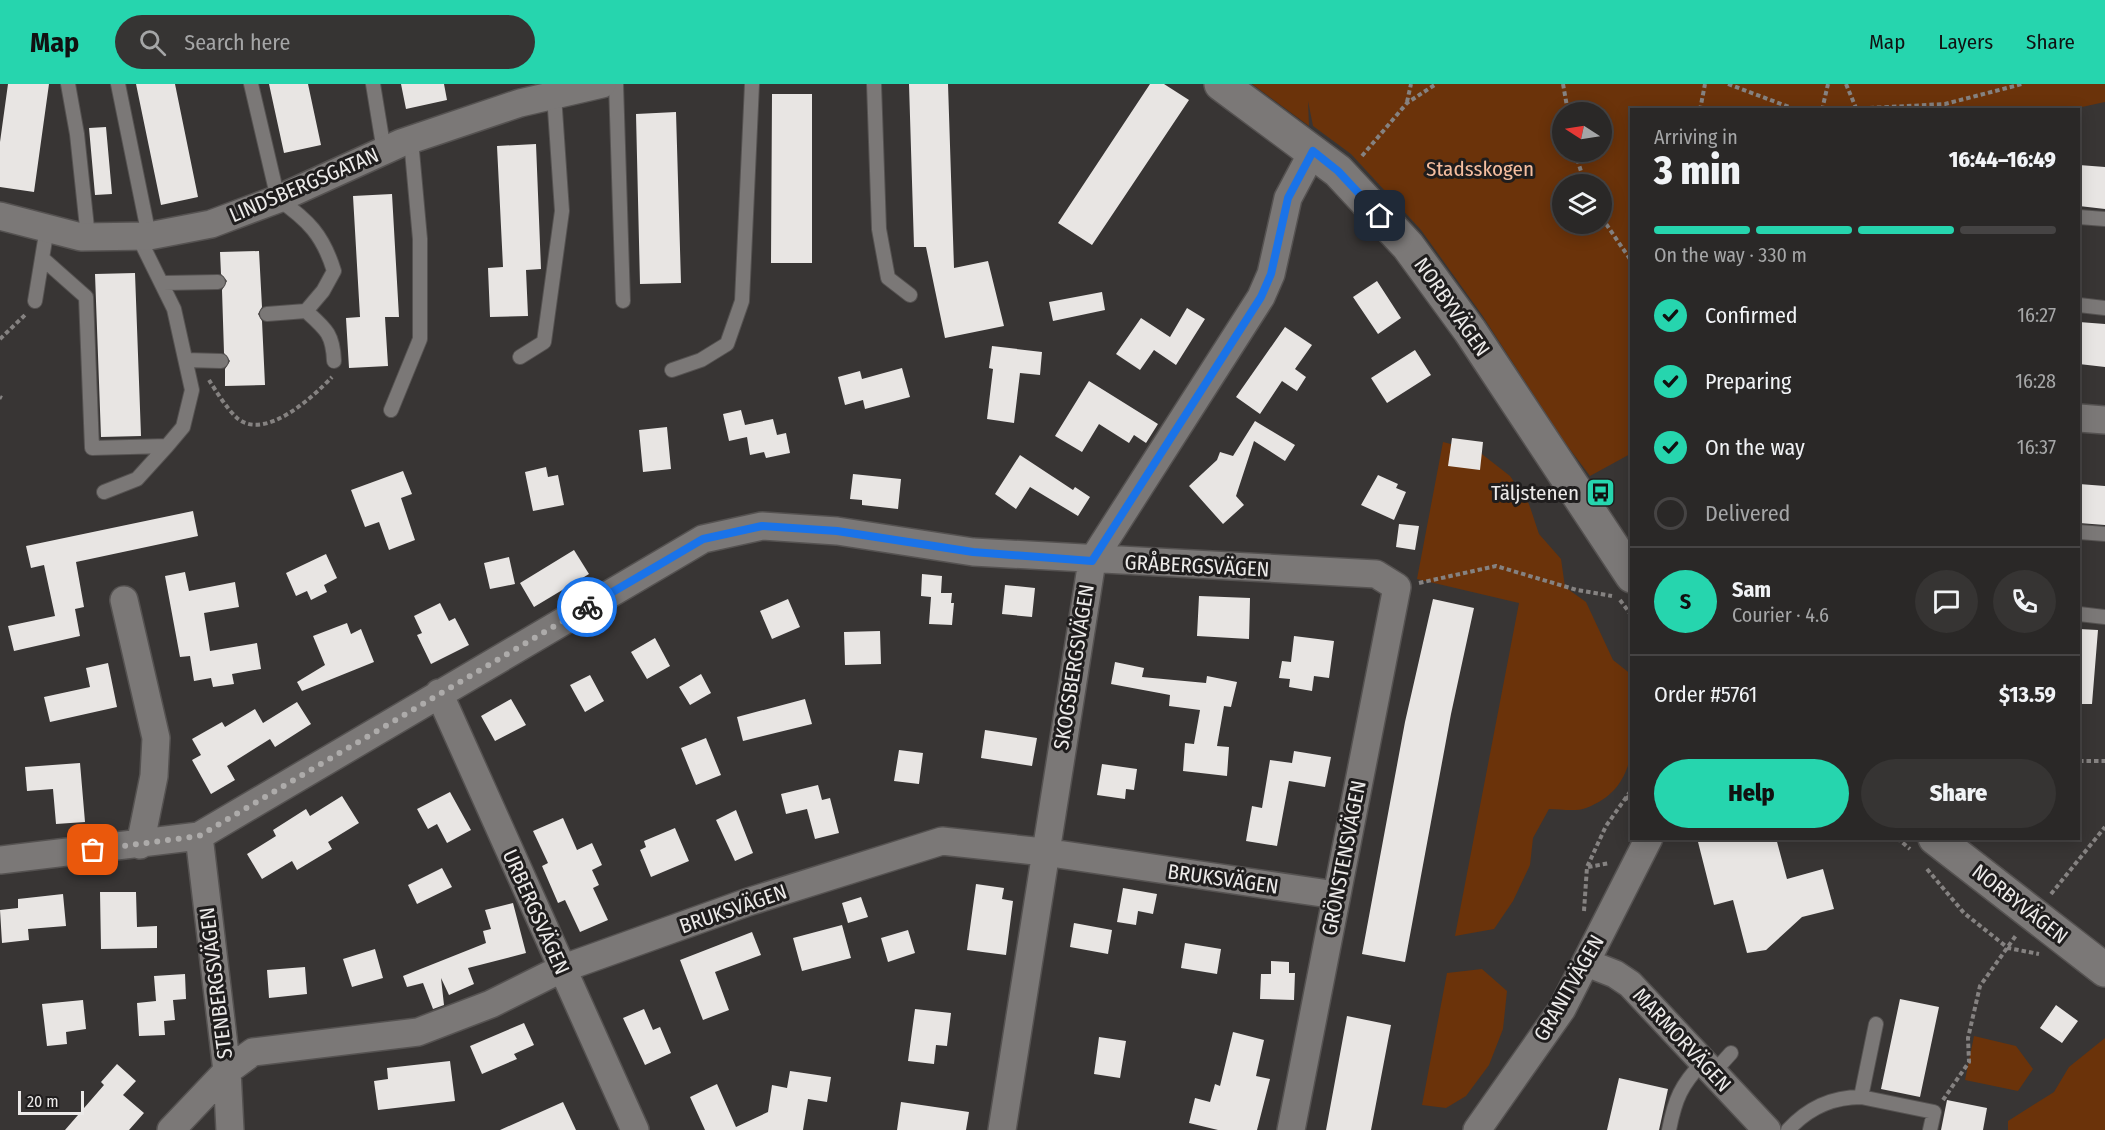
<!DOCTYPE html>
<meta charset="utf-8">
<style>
body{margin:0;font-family:"Fira Sans Condensed",sans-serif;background:#363433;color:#f1f3f6;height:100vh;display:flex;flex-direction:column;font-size:22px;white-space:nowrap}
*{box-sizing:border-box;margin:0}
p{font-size:20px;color:#a5a6a7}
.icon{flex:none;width:33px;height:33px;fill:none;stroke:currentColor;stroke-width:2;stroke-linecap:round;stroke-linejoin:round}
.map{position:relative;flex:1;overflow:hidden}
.details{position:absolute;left:1630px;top:24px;width:450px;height:732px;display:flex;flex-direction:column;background:#2a2827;border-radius:0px;box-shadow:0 3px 15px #0003,0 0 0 2px #464444}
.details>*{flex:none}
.needle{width:39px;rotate:282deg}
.buttons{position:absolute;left:1552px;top:18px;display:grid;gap:12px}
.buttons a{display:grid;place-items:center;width:60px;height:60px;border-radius:50%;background:#2a2827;box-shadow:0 3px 15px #0003,0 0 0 2px #464444;font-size:30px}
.scale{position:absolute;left:18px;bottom:15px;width:66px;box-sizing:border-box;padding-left:6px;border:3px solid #eceae9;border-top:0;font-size:16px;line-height:21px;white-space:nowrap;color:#eceae9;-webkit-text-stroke:4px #1f1d1d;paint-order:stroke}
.pin{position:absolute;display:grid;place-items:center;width:51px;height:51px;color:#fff;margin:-26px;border-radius:12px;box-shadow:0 3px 9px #0006}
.courier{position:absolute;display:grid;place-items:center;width:60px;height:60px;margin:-30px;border:4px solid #1a73e8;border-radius:50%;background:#fff;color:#222;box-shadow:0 2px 8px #0007}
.headline em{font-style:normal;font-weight:800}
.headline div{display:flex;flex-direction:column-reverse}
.headline{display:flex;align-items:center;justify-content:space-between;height:102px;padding:0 24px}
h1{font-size:39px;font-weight:800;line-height:45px}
.bar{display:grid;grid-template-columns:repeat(4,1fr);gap:9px 6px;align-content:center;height:72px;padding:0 24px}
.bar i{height:8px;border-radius:4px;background:#464444}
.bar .active{background:#26d5ae}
.bar p{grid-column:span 4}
.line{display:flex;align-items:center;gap:15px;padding:0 24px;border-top:2px solid #464444}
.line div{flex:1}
.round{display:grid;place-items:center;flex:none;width:63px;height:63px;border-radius:32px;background:#363433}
ol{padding:0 24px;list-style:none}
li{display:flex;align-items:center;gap:18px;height:66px}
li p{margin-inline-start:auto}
li .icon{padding:6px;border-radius:50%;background:#26d5ae;color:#111;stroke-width:4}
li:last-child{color:#a5a6a7}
li i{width:33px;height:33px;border:3px solid #464444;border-radius:50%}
.button{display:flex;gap:12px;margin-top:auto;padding:12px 24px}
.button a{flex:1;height:69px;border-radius:36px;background:#26d5ae;color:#111;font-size:24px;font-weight:800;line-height:69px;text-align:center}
.button a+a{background:#363433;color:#f1f3f6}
header{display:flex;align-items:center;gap:36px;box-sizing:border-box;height:84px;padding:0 30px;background:#26d5ae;color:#111}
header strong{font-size:28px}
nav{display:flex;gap:33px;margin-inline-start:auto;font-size:21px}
.search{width:420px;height:54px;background:#363433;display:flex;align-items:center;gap:15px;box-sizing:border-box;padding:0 21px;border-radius:33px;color:#a5a6a7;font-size:22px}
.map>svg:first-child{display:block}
.green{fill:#6b330a;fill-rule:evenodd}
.building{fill:#e8e5e3}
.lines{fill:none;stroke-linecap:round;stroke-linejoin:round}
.service-casing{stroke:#555251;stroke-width:16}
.minor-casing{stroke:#555251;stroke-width:30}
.tertiary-casing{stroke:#555251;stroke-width:36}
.path{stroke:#858281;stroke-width:4;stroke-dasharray:4.5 3;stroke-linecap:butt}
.service{stroke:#7b7877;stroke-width:14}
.minor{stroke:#7b7877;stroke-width:27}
.tertiary{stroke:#7b7877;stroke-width:33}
.done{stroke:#adabaa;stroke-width:6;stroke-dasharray:0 10.8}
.route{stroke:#1a73e8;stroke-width:8}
.labels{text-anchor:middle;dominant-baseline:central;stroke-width:6;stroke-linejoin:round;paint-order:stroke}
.park-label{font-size:21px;fill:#f5be9f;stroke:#1f1d1d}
.street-label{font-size:21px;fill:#eceae9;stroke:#1f1d1d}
.poi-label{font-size:21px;fill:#eceae9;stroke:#1f1d1d;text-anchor:end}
</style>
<header>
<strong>Map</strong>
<div class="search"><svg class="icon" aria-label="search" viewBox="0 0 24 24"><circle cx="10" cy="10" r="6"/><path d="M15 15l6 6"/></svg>Search here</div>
<nav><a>Map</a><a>Layers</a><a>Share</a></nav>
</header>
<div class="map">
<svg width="2105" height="1046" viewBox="0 0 2105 1046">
<rect width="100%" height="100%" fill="#383534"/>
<path class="green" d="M 1252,0 L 2105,0 L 2105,18 L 2068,26 L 1632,26 L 1632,369 L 1590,392 L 1563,356 L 1482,231 L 1421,146 L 1351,70 L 1313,42 L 1308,17 L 1309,42 ZM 1563,28 L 1602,28 L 1602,68 L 1563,68 ZM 1563,100 L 1602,100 L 1602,140 L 1563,140 Z
M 1443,358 L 1478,367 L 1510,392 L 1529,420 L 1539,450 L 1561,475 L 1565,503 L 1586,518 L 1613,576 L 1632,591 C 1632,642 1645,702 1586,724 C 1576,728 1560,725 1549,725 L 1533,754 L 1530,781 L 1513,817 L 1494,845 L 1455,852 L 1519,519 L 1417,495 Z
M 1482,885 L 1507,907 L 1503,945 L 1489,981 L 1466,1012 L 1446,1024 L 1422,1021 L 1447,889 Z
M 1974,952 L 2016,962 L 2033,985 L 2018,1007 L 1965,996 Z
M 2105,954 L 2105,1046 L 2008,1046 L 2008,1037 L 2054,1008 L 2069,983 Z"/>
<path class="building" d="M 8,0 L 49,0 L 34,108 L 0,103 L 0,58 Z
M 136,0 L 175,0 L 198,113 L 161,121 Z
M 269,0 L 308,0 L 321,61 L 284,69 Z
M 401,0 L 444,0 L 447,16 L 406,25 Z
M 909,0 L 948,0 L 954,184 L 988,177 L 1004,242 L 945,254 L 926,163 L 914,163 Z
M 1150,0 L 1164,0 L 1189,16 L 1092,161 L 1058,139 Z
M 772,10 L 812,10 L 812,179 L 771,179 Z
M 676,28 L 681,199 L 640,200 L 636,30 Z
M 106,43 L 112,110 L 95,111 L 89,44 Z
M 536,60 L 541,185 L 526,186 L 528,232 L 490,233 L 488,184 L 503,183 L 497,62 Z
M 2079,81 L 2105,83 L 2105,125 L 2079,122 Z
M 392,110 L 399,233 L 385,233 L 388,282 L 349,284 L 346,234 L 360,233 L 353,112 Z
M 259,167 L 262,223 L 258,230 L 262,237 L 265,301 L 225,302 L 225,285 L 230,277 L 224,269 L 222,206 L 227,197 L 221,190 L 220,168 Z
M 135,189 L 141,352 L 101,353 L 95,190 Z
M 1377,197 L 1401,234 L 1378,250 L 1353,213 Z
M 1102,208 L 1105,226 L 1053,237 L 1049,218 Z
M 1187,224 L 1205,235 L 1176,281 L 1154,266 L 1140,286 L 1116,270 L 1141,234 L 1170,253 Z
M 2079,238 L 2105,240 L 2105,283 L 2079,280 Z
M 1285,243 L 1312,261 L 1295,285 L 1306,293 L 1297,307 L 1282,297 L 1260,330 L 1236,313 Z
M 992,262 L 1042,268 L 1040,291 L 1020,289 L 1014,339 L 987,335 L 993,285 L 989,284 Z
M 1415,266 L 1431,291 L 1387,319 L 1371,294 Z
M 902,284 L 910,313 L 865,325 L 863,316 L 845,321 L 838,293 L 860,287 L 862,295 Z
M 1089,297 L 1158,340 L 1146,359 L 1134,351 L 1129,359 L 1099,340 L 1082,368 L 1055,352 Z
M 741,326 L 745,341 L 773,335 L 777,351 L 786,349 L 790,369 L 766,374 L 764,368 L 750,371 L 747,353 L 729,357 L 723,330 Z
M 1255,337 L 1295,361 L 1285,377 L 1254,357 L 1236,412 L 1244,421 L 1223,440 L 1189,402 L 1217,376 L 1220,368 L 1233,372 Z
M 667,343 L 671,385 L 643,388 L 639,346 Z
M 1452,354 L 1483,358 L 1480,386 L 1448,382 Z
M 1020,371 L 1073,406 L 1075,403 L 1090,413 L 1078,432 L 1030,403 L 1016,425 L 995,410 Z
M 546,383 L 548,393 L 558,391 L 564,421 L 533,427 L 525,388 Z
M 403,387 L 412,410 L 401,414 L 415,456 L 389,466 L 379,438 L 365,443 L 351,406 Z
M 853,390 L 901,395 L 898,425 L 862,421 L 862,416 L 850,415 Z
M 1378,391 L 1398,400 L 1396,404 L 1406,408 L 1394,436 L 1361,421 Z
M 2079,400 L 2105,402 L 2105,441 L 2079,439 Z
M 193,427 L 198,452 L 76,478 L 84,523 L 75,525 L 80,552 L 14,567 L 8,542 L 55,532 L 44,481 L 31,484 L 26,462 Z
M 1399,440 L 1419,442 L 1415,466 L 1396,463 Z
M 574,466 L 589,490 L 534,523 L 520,499 Z
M 326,470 L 337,494 L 324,501 L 327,508 L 311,516 L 307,507 L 296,512 L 286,489 Z
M 509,473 L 515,500 L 490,505 L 484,479 Z
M 185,488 L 189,507 L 235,498 L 239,523 L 204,529 L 210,567 L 257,559 L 261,585 L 232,590 L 234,600 L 213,603 L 211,594 L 194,597 L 190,572 L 180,573 L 165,492 Z
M 922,490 L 942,492 L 941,509 L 952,509 L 951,519 L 954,519 L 952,541 L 929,540 L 931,513 L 921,512 Z
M 1005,501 L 1035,504 L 1032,533 L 1002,530 Z
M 1199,512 L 1250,514 L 1249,555 L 1197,552 Z
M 788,515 L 800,543 L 772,555 L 760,527 Z
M 1433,515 L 1474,524 L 1451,630 L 1405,878 L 1362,870 L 1405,638 Z
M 440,519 L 449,537 L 455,534 L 469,561 L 431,580 L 417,551 L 422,549 L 414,532 Z
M 347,539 L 351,550 L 361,545 L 374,578 L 302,607 L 297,598 L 325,581 L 313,552 Z
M 2079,545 L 2098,546 L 2092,620 L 2079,620 Z
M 880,547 L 881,580 L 845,581 L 844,548 Z
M 1294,552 L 1334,557 L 1329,594 L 1314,592 L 1312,607 L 1289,603 L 1290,595 L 1279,594 L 1282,577 L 1291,578 Z
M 655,554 L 670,582 L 647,595 L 631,568 Z
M 1115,578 L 1144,584 L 1142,593 L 1206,599 L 1207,592 L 1237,598 L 1231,623 L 1224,622 L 1217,662 L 1229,663 L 1227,692 L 1183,687 L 1185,659 L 1194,660 L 1200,626 L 1169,622 L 1170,611 L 1111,600 Z
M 108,579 L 117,623 L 50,638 L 44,613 L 90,603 L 86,584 Z
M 701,590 L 711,609 L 690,621 L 679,603 Z
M 590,591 L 604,617 L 585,628 L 570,601 Z
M 511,615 L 526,641 L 495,657 L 481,632 Z
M 805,615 L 812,640 L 743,657 L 737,633 Z
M 297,618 L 311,640 L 275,663 L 270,655 L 227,682 L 235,696 L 211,710 L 192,676 L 201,671 L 192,655 L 222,638 L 225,643 L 255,625 L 263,639 Z
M 985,646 L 1037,654 L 1032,682 L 981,674 Z
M 706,654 L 721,691 L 696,701 L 681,664 Z
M 899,666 L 923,669 L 919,700 L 894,697 Z
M 1294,667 L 1331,673 L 1325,703 L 1289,697 L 1277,762 L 1246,757 L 1252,722 L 1262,724 L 1270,676 L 1292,679 Z
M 80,679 L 85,738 L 56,740 L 53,705 L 27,707 L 25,683 Z
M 1102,680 L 1137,685 L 1134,706 L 1126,705 L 1125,715 L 1097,711 Z
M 818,701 L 822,716 L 830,714 L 839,749 L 815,755 L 807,725 L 786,730 L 781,710 Z
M 450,708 L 471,746 L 447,759 L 437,740 L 428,745 L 417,725 Z
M 342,712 L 359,739 L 328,758 L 332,765 L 297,786 L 292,777 L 262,795 L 247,770 L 276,752 L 273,746 L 306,725 L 310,732 Z
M 736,726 L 753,769 L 735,777 L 716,736 Z
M 563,734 L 577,766 L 592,759 L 602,781 L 592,786 L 599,801 L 593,804 L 608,836 L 580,848 L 565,816 L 558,819 L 542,782 L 548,779 L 533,747 Z
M 675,744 L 689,777 L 651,793 L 640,766 L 646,763 L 644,757 Z
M 1697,754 L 1776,754 L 1787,795 L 1823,785 L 1834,825 L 1802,833 L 1766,866 L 1747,869 L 1733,816 L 1714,821 Z
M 442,784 L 452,803 L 417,820 L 408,801 Z
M 976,800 L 1004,804 L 1002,815 L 1013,817 L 1006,871 L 967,866 Z
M 1123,804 L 1157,810 L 1153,830 L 1138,827 L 1136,841 L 1117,838 Z
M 100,808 L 136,808 L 137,843 L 157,842 L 157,864 L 101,865 Z
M 63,810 L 66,842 L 28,845 L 29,856 L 2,859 L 0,826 L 18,824 L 18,815 Z
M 861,813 L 868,833 L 848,839 L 842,819 Z
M 513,819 L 526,869 L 468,884 L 474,900 L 449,911 L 441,894 L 444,921 L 433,925 L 423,899 L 407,903 L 403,892 L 486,859 L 483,847 L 491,845 L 485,826 Z
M 1074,839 L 1112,846 L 1108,870 L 1070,863 Z
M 842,841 L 851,874 L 802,887 L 793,854 Z
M 908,846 L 915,869 L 888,878 L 881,854 Z
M 752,848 L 761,871 L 715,888 L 729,926 L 703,936 L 680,876 Z
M 1185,859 L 1221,865 L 1217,890 L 1181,884 Z
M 375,865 L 383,894 L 352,903 L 343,875 Z
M 1271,877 L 1289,878 L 1289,889 L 1295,889 L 1294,916 L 1260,915 L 1261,890 L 1271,890 Z
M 305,883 L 307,910 L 269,914 L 267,886 Z
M 185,890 L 186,915 L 173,916 L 175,936 L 164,937 L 165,951 L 139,952 L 137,919 L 156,917 L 154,892 Z
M 1900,915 L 1939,923 L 1920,1013 L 1881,1005 Z
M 83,916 L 86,945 L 66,948 L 67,960 L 47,962 L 42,920 Z
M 2056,921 L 2078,937 L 2062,959 L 2040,944 Z
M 644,925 L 653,946 L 660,943 L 671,969 L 645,981 L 623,934 Z
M 915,925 L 951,929 L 947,962 L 936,961 L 934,980 L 908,977 Z
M 1347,932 L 1391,941 L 1371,1046 L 1326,1046 Z
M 524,939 L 534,961 L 514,970 L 517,975 L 482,990 L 470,962 Z
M 1233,948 L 1264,956 L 1256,992 L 1270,995 L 1257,1046 L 1218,1046 L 1189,1039 L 1195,1014 L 1210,1018 L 1215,1000 L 1220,1002 Z
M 1099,953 L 1126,957 L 1120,994 L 1094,990 Z
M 450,977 L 455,1017 L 378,1026 L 374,997 L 388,995 L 387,984 Z
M 117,980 L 136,997 L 123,1011 L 144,1029 L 129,1046 L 65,1046 L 104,1001 L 101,998 Z
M 790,987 L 831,993 L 827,1018 L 808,1015 L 803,1046 L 705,1046 L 690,1013 L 717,1000 L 736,1043 L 768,1028 L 772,1001 L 787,1004 Z
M 1619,994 L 1668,1005 L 1659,1046 L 1607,1046 Z
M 1947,1016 L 1987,1024 L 1983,1046 L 1941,1046 Z
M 563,1018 L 576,1046 L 500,1046 Z
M 901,1018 L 969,1028 L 966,1046 L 897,1046 Z"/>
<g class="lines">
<defs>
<path id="service" d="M 68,0 L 77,50 L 88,153
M 118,0 L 149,152
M 251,0 L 278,115 C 308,136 323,151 334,187 L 323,207 L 306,227 L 267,230
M 373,0 L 384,67
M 616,0 L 623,217
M 874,0 L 879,145 L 888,194 L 910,211
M 2079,133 L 2105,135
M 42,174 L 86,213 L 92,364 L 167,362
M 163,199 L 218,198
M 35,217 L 47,144
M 2079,221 L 2105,224
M 306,227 C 326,245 333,250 334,277
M 520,273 L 544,258 L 562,127 L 554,11
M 186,276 L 221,277
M 672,286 L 701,276 L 727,260 L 742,217 L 752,0
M 391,326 L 420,255 L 420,155 L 411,56
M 104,408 L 137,395 L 167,362 L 183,343 L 192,306 L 174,225 L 138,152
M 2079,448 L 2105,450
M 2079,530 L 2105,533
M 1876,940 L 1861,1013 L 1934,1028 L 1930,1046
M 1713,989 L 1731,969
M 1669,1046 C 1675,1015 1681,1001 1703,978
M 1788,1046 C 1808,1024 1831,1013 1861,1013"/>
<path id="minor" d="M 0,132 L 81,153 L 149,152 L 211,140 L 278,115 L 401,59 L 520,19 L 602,0
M 2079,334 L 2105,336
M 124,516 L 156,654 L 154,692 L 140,761
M 439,609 L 635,1046
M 199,752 L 227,987 L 230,1046
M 0,776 L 199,752 L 703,455 L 762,442 L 837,447 L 973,468 L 1376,490 L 1397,503 L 1291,1046
M 1587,879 L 1615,890 L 1630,900 L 1767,1046
M 171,1046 L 227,987 L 253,968 L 418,948 L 491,920 L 561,885 L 748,818 L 942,757 L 1044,768 L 1336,811
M 1002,1046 L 1092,477 L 1261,213 L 1271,190 L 1288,114 L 1313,67
M 1477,1046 L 1562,925 L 1649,754"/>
<path id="tertiary" d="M 1221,0 L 1338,87 L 1408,162 L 1470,247 L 1632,492
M 1935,754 L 2105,886"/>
</defs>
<use href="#service" class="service-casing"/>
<use href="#minor" class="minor-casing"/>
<use href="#tertiary" class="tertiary-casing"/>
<path class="path" d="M 1563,0 L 1568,28
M 1728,0 L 1797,26
M 1846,0 L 1856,24
M 1407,18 L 1411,0
M 1700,26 L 1705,0
M 1822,26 L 1828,0
M 1832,26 L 1945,20 L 2022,0
M 1575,68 L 1585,100
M 1362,72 L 1407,19 L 1436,0
M 1602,134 L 1632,178
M 0,255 L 26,230
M 209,296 C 216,307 227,325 237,334 C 265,358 314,312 332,293
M 0,313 L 2,314
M 1419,499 L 1496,482 L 1577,506 L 1612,512
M 1620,516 L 1632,532
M 2079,677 L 2105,677
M 1626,712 L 1632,722
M 1897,754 L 1910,765
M 1588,783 L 1610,779
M 1927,785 L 1964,829 L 2008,864 L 2039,870
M 2051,810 L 2105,743
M 1584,827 L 1587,783 L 1606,742 L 1632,705
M 1943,1016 L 1969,978 L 1968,954 L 1980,902 L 2017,850"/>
<use href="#service" class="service"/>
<use href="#minor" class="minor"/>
<use href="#tertiary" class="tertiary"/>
</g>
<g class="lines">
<path class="done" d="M 93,766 L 199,752 L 587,523"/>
<path class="route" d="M 587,523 L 703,455 L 762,442 L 837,447 L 973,468 L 1092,477 L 1261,213 L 1271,190 L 1288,114 L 1313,67 L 1338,87 L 1380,132"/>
</g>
<defs>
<symbol id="bus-square" viewBox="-11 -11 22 22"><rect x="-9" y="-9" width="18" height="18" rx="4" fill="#26d5ae" stroke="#1f1d1d"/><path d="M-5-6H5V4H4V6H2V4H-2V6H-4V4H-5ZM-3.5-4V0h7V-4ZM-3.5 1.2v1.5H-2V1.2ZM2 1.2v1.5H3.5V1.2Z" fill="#111"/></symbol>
</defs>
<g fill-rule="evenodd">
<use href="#bus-square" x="1584" y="392" width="33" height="33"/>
</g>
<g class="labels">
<g class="park-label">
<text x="1480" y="85">Stadsskogen</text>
</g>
<g class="street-label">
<text transform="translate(304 101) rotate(-23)">LINDSBERGSGATAN</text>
<text transform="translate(1452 223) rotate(55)">NORBYVÄGEN</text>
<text transform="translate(1197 482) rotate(3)">GRÅBERGSVÄGEN</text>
<text transform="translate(1074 583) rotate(-81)">SKOGSBERGSVÄGEN</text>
<text transform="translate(1344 774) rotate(-79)">GRÖNSTENSVÄGEN</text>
<text transform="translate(1223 795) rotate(8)">BRUKSVÄGEN</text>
<text transform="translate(2020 820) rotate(38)">NORBYVÄGEN</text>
<text transform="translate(733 825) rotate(-19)">BRUKSVÄGEN</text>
<text transform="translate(536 828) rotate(66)">URBERGSVÄGEN</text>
<text transform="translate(216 899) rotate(-97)">STENBERGSVÄGEN</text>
<text transform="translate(1569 904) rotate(-60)">GRANITVÄGEN</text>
<text transform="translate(1682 956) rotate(47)">MARMORVÄGEN</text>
</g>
<g class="poi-label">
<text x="1579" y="409">Täljstenen</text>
</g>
</g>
</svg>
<div class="buttons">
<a><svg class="needle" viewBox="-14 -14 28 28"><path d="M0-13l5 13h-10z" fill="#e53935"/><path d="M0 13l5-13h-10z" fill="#a5a6a7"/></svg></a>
<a><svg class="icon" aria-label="layers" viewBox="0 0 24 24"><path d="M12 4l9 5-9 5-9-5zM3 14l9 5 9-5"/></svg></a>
</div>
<div class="scale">20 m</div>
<div class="pin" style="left:93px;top:766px;background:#ea580c"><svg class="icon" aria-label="bag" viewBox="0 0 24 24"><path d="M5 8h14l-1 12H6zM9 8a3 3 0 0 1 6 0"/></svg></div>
<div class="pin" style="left:1380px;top:132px;background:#1f2937"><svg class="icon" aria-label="home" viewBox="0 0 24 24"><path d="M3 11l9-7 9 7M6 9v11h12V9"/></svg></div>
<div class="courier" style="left:587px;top:523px"><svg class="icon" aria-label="bike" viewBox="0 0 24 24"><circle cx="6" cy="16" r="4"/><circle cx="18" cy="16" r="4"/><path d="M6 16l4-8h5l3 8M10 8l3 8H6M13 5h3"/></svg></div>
<section class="details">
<div class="headline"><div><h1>3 min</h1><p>Arriving in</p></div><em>16:44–16:49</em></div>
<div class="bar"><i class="active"></i><i class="active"></i><i class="active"></i><i></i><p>On the way · 330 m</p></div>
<ol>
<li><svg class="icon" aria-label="check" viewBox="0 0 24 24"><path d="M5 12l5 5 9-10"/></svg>Confirmed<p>16:27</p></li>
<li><svg class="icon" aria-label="check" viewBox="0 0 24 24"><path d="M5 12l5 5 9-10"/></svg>Preparing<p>16:28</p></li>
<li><svg class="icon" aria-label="check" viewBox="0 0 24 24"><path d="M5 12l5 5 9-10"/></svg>On the way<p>16:37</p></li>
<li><i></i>Delivered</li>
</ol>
<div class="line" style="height:108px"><b class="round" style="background:#26d5ae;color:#111">S</b><div><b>Sam</b><p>Courier · 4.6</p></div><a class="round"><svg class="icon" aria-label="chat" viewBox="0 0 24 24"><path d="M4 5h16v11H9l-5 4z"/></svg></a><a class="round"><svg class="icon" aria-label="phone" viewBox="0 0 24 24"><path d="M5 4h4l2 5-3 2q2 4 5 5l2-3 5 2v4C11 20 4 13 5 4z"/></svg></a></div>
<div class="line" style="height:78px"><div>Order #5761</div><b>$13.59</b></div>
<div class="button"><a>Help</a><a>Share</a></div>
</section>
</div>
